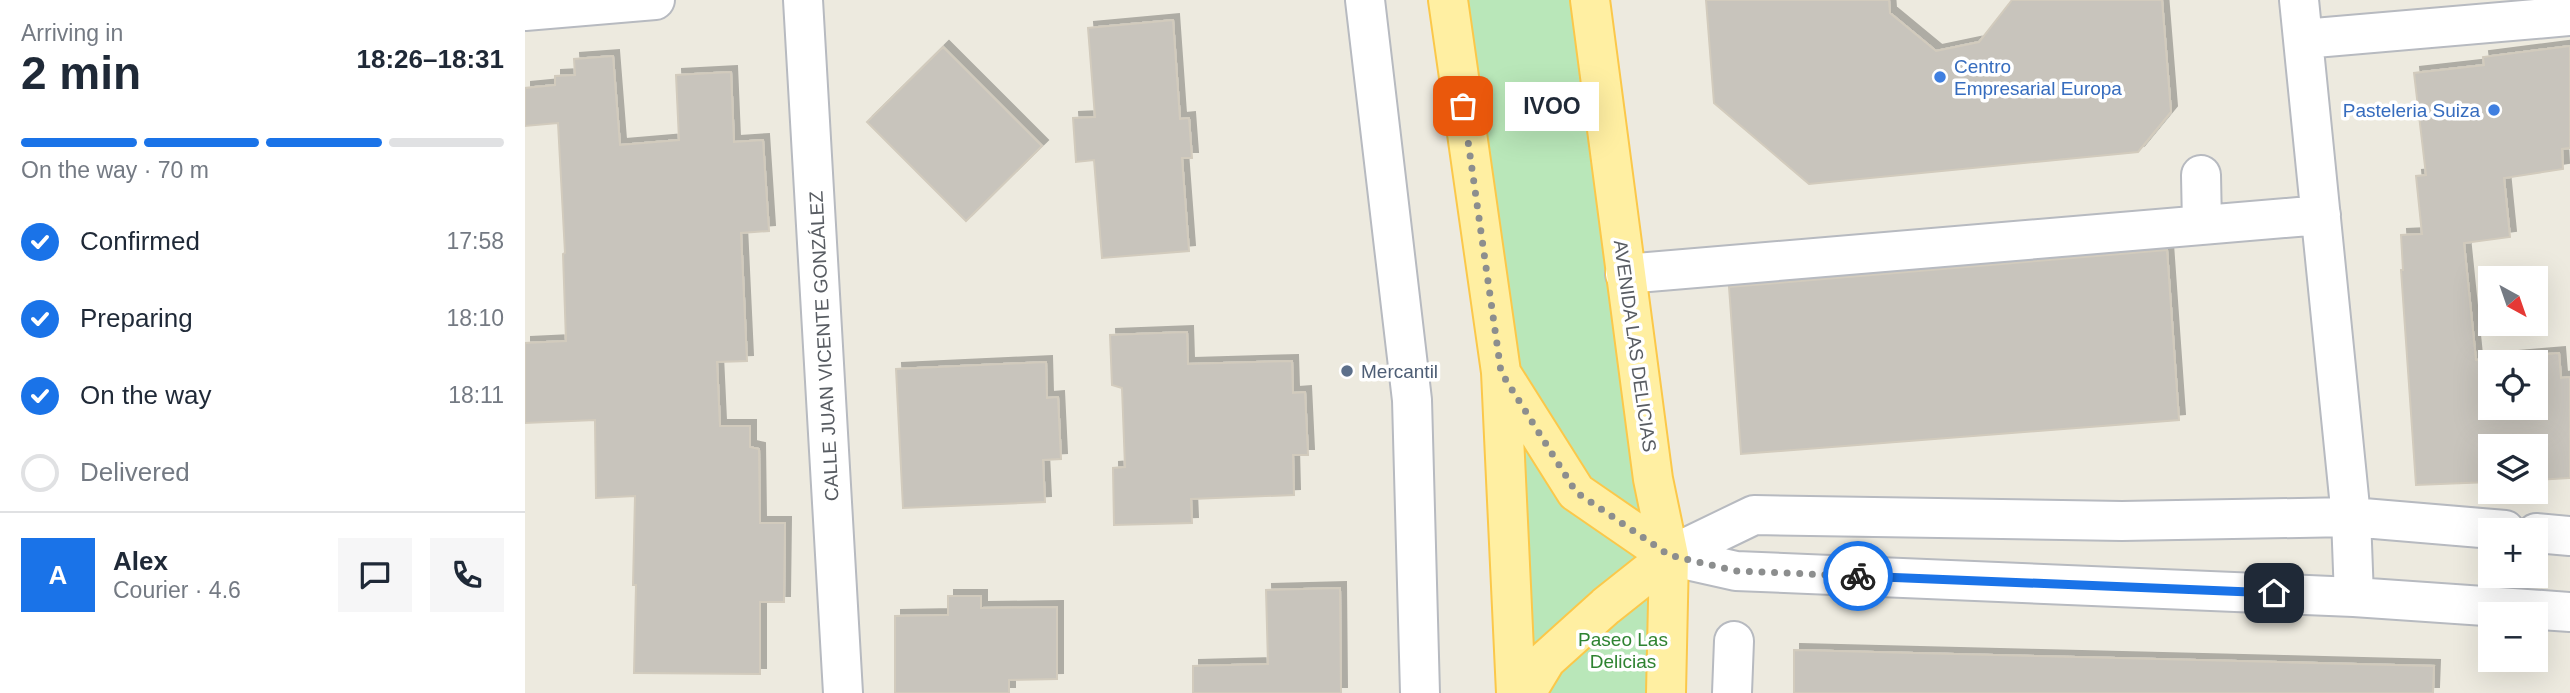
<!DOCTYPE html>
<meta charset="utf-8">
<style>
body{margin:0;font-family:Helvetica,sans-serif;background:#f6f6f7;color:#1f2937;height:100vh;display:flex;flex-direction:column;font-size:26px;white-space:nowrap}
*{box-sizing:border-box;margin:0}
p{font-size:23px;color:#747a83}
.icon{flex:none;width:38px;height:38px;fill:none;stroke:currentColor;stroke-width:2;stroke-linecap:round;stroke-linejoin:round}
.map{position:relative;flex:1;overflow:hidden}
.details{display:flex;flex-direction:column;background:#fff;width:525px}
.details>*{flex:none}
.needle{width:46px;rotate:140deg}
.tools{position:absolute;left:1953px;top:266px;display:grid;gap:14px}
.tools a{display:grid;place-items:center;width:70px;height:70px;border-radius:0px;background:#fff;box-shadow:0 7px 28px #0002;font-size:35px}
.pin{position:absolute;display:grid;place-items:center;width:60px;height:60px;color:#fff;margin:-30px;border-radius:14px;box-shadow:0 4px 10px #0006}
.courier{position:absolute;display:grid;place-items:center;width:70px;height:70px;margin:-35px;border:5px solid #1a73e8;border-radius:50%;background:#fff;color:#222;box-shadow:0 2px 9px #0007}
.bubble{position:absolute;height:49px;border-radius:0px;background:#fff;box-shadow:0 7px 28px #0002;font-size:23px;font-weight:700;line-height:49px;text-align:center}
.headline em{font-style:normal;font-weight:700}
.headline div{display:flex;flex-direction:column-reverse}
.headline{display:flex;align-items:center;justify-content:space-between;height:119px;padding:0 21px}
h1{font-size:46px;font-weight:700;line-height:52px}
.bar{display:grid;grid-template-columns:repeat(4,1fr);gap:10px 7px;align-content:center;height:84px;padding:0 21px}
.bar i{height:9px;border-radius:5px;background:#e0e1e3}
.bar .active{background:#1a73e8}
.bar p{grid-column:span 4}
.line{display:flex;align-items:center;gap:18px;padding:0 21px;border-top:2px solid #e0e1e3}
.line div{flex:1}
.round{display:grid;place-items:center;flex:none;width:74px;height:74px;border-radius:0px;background:#f6f6f7}
ol{padding:0 21px;list-style:none}
li{display:flex;align-items:center;gap:21px;height:77px}
li p{margin-inline-start:auto}
li .icon{padding:7px;border-radius:50%;background:#1a73e8;color:#fff;stroke-width:4}
li:last-child{color:#747a83}
li i{width:38px;height:38px;border:4px solid #e0e1e3;border-radius:50%}
main{display:flex;flex:1;min-height:0}
.map>svg:first-child{display:block}
.green{fill:#b9e7b9}
.building{fill:#c8c4bc;stroke:#d2cbbd;stroke-width:2;fill-rule:evenodd;filter:url(#shadow)}
.lines{fill:none;stroke-linecap:round;stroke-linejoin:round}
.minor-casing{stroke:#b7bac0;stroke-width:42}
.major-casing{stroke:#fbc84a;stroke-width:42}
.minor{stroke:#fff;stroke-width:38}
.major{stroke:#ffefa2;stroke-width:38}
.done{stroke:#8c8e8e;stroke-width:7;stroke-dasharray:0 12.6}
.route{stroke:#1a73e8;stroke-width:9}
.shop-dot{fill:#3f7fe0;stroke:#fff;stroke-width:2.5}
.service-dot{fill:#5c6f8a;stroke:#fff;stroke-width:2.5}
.labels{text-anchor:middle;dominant-baseline:central;stroke-width:7;stroke-linejoin:round;paint-order:stroke}
.shop-label{font-size:19px;fill:#366cbe;stroke:#fff;text-anchor:start}
.street-label{font-size:19px;fill:#585c62;stroke:#fff}
.service-label{font-size:19px;fill:#4e5e75;stroke:#fff;text-anchor:start}
.park-label{font-size:19px;fill:#2e8331;stroke:#fff}
</style>
<main>
<section class="details">
<div class="headline"><div><h1>2 min</h1><p>Arriving in</p></div><em>18:26–18:31</em></div>
<div class="bar"><i class="active"></i><i class="active"></i><i class="active"></i><i></i><p>On the way · 70 m</p></div>
<ol>
<li><svg class="icon" aria-label="check" viewBox="0 0 24 24"><path d="M5 12l5 5 9-10"/></svg>Confirmed<p>17:58</p></li>
<li><svg class="icon" aria-label="check" viewBox="0 0 24 24"><path d="M5 12l5 5 9-10"/></svg>Preparing<p>18:10</p></li>
<li><svg class="icon" aria-label="check" viewBox="0 0 24 24"><path d="M5 12l5 5 9-10"/></svg>On the way<p>18:11</p></li>
<li><i></i>Delivered</li>
</ol>
<div class="line" style="height:126px"><b class="round" style="background:#1a73e8;color:#fff">A</b><div><b>Alex</b><p>Courier · 4.6</p></div><a class="round"><svg class="icon" aria-label="chat" viewBox="0 0 24 24"><path d="M4 5h16v11H9l-5 4z"/></svg></a><a class="round"><svg class="icon" aria-label="phone" viewBox="0 0 24 24"><path d="M5 4h4l2 5-3 2q2 4 5 5l2-3 5 2v4C11 20 4 13 5 4z"/></svg></a></div>
</section>
<div class="map">
<svg width="2045" height="693" viewBox="0 0 2045 693">
<defs>
<filter id="shadow"><feDropShadow dx="6" dy="-6" stdDeviation="0" flood-color="#0004"/></filter>
</defs>
<rect width="100%" height="100%" fill="#edeadf"/>
<path class="green" d="M 922,0 L 1065,0 L 1141,693 L 991,693 Z"/>
<path class="building" d="M 1181,0 L 1364,0 L 1365,13 L 1411,51 L 1454,42 L 1487,0 L 1637,0 L 1646,112 L 1613,152 L 1284,184 L 1189,103 Z
M 648,20 L 655,119 L 664,118 L 667,158 L 657,158 L 664,251 L 577,258 L 569,160 L 551,162 L 548,118 L 570,117 L 563,28 Z
M 2045,46 L 2045,148 L 2037,149 L 2038,169 L 1979,178 L 1985,237 L 1939,243 L 1951,360 L 2034,353 L 2036,378 L 2045,377 L 2045,478 L 2011,480 L 2011,446 L 1965,446 L 1965,482 L 1891,485 L 1876,270 L 1878,270 L 1876,235 L 1897,234 L 1891,176 L 1901,175 L 1889,73 L 1959,65 L 1958,57 ZM 1965,362 L 2011,362 L 2011,408 L 1965,408 Z
M 418,47 L 517,146 L 441,221 L 342,122 Z
M 88,56 L 95,145 L 154,140 L 151,75 L 206,72 L 209,142 L 238,140 L 244,231 L 216,233 L 222,361 L 192,362 L 195,426 L 225,426 L 225,447 L 234,449 L 235,523 L 260,523 L 259,602 L 235,602 L 235,674 L 109,673 L 111,585 L 108,585 L 110,496 L 71,498 L 70,420 L 0,423 L 0,343 L 41,341 L 38,254 L 40,253 L 33,123 L 0,126 L 0,88 L 30,85 L 30,76 L 50,75 L 49,59 Z
M 1642,250 L 1654,420 L 1216,454 L 1204,287 Z
M 662,332 L 663,364 L 767,361 L 768,393 L 780,392 L 783,455 L 768,455 L 769,495 L 666,499 L 667,523 L 589,525 L 588,468 L 600,467 L 597,388 L 587,385 L 585,335 Z
M 521,362 L 522,398 L 533,397 L 536,459 L 518,460 L 520,502 L 378,508 L 371,369 Z
M 815,588 L 816,693 L 668,693 L 668,666 L 743,664 L 741,590 Z
M 423,596 L 456,596 L 456,608 L 532,607 L 532,679 L 484,680 L 484,693 L 370,693 L 370,616 L 423,615 Z
M 1269,650 L 1909,666 L 1908,693 L 1269,693 Z"/>
<g class="lines">
<defs>
<path id="minor" d="M 278,0 L 318,693
M 840,0 L 887,400 L 895,693
M 1774,0 L 1826,517 L 1829,597
M 0,11 L 130,0
M 1778,39 L 2045,16
M 1676,175 L 1677,225
M 1100,274 L 1796,215
M 2011,533 L 2045,536
M 1144,556 L 1211,571 L 1829,597 L 2045,612
M 1144,556 L 1229,515 L 1597,521 L 1826,517 L 1980,530
M 1207,693 L 1209,641"/>
<path id="major" d="M 923,0 L 976,372 L 991,693
M 1065,0 L 1128,479 L 1144,556 L 1141,693
M 976,373 L 1051,492 L 1144,556 L 1081,606 L 1021,660 L 1001,693"/>
</defs>
<use href="#minor" class="minor-casing"/>
<use href="#major" class="major-casing"/>
<use href="#minor" class="minor"/>
<use href="#major" class="major"/>
</g>
<g class="lines">
<path class="done" d="M 938,106 L 976,372 L 1051,492 L 1144,555 L 1211,571 L 1333,576"/>
<path class="route" d="M 1333,576 L 1749,593"/>
</g>
<g class="shop-dot">
<circle cx="1415" cy="77" r="7"/>
<circle cx="1969" cy="110" r="7"/>
</g>
<circle class="service-dot" cx="822" cy="371" r="7"/>
<g class="labels">
<g class="shop-label">
<text x="1429" y="66">Centro<tspan x="1429" dy="22">Empresarial Europa</tspan></text>
<text x="1955" y="110" text-anchor="end">Pasteleria Suiza</text>
</g>
<g class="street-label">
<text transform="translate(299 346) rotate(-93)">CALLE JUAN VICENTE GONZÁLEZ</text>
<text transform="translate(1110 346) rotate(82)">AVENIDA LAS DELICIAS</text>
</g>
<g class="service-label">
<text x="836" y="371">Mercantil</text>
</g>
<g class="park-label">
<text x="1098" y="639">Paseo Las<tspan x="1098" dy="22">Delicias</tspan></text>
</g>
</g>
</svg>
<div class="tools">
<a><svg class="needle" viewBox="-14 -14 28 28"><path d="M0-13l5 13h-10z" fill="#e53935"/><path d="M0 13l5-13h-10z" fill="#747a83"/></svg></a>
<a><svg class="icon" aria-label="locate" viewBox="0 0 24 24"><circle cx="12" cy="12" r="6"/><path d="M12 2v4M12 18v4M2 12h4M18 12h4"/></svg></a>
<a><svg class="icon" aria-label="layers" viewBox="0 0 24 24"><path d="M12 4l9 5-9 5-9-5zM3 14l9 5 9-5"/></svg></a>
<a>+</a>
<a>−</a>
</div>
<div class="pin" style="left:938px;top:106px;background:#ea580c"><svg class="icon" aria-label="bag" viewBox="0 0 24 24"><path d="M5 8h14l-1 12H6zM9 8a3 3 0 0 1 6 0"/></svg></div>
<div class="pin" style="left:1749px;top:593px;background:#1f2937"><svg class="icon" aria-label="home" viewBox="0 0 24 24"><path d="M3 11l9-7 9 7M6 9v11h12V9"/></svg></div>
<div class="courier" style="left:1333px;top:576px"><svg class="icon" aria-label="bike" viewBox="0 0 24 24"><circle cx="6" cy="16" r="4"/><circle cx="18" cy="16" r="4"/><path d="M6 16l4-8h5l3 8M10 8l3 8H6M13 5h3"/></svg></div>
<div class="bubble" style="left:980px;top:82px;width:94px">IVOO</div>
</div>
</main>
